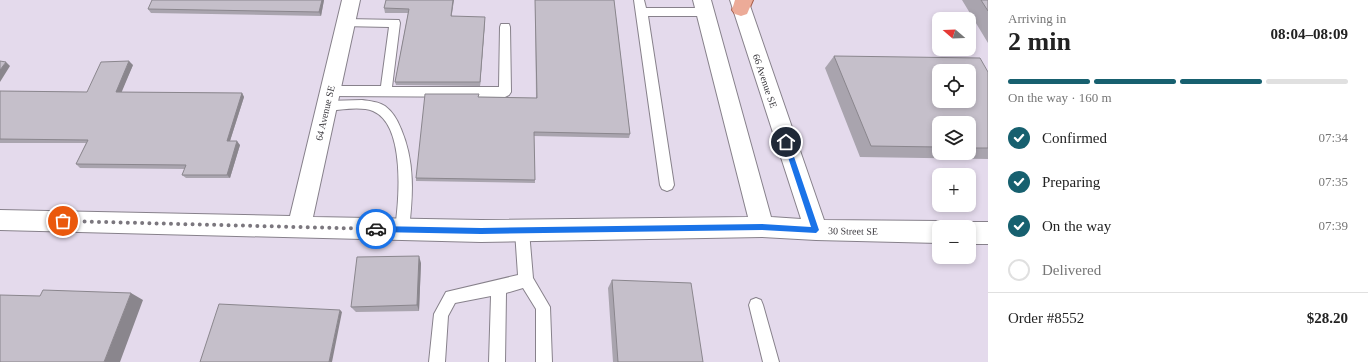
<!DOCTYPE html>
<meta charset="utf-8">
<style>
body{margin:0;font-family:"Times New Roman",serif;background:#f2f2f2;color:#222;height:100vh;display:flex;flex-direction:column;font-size:15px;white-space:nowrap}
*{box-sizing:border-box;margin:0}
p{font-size:13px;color:#767676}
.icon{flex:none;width:22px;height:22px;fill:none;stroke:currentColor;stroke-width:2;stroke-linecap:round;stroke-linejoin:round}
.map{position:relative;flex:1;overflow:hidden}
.drawer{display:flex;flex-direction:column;background:#fff;width:380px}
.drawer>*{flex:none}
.needle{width:26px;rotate:289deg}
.buttons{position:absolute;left:932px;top:12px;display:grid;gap:8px}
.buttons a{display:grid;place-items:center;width:44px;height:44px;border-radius:8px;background:#fff;box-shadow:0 2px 6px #0003;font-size:20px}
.pin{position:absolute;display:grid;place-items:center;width:34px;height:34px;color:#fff;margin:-17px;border:2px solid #fff;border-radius:50%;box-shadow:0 1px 4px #0007}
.courier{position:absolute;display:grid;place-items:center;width:40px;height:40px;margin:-20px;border:3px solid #1a73e8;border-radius:50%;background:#fff;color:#222;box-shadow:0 1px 5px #0007}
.headline em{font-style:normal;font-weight:700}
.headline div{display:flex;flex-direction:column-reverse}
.headline{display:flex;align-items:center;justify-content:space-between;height:68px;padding:0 20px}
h1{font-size:26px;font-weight:700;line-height:30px}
.bar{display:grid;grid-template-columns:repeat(4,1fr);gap:6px 4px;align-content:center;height:48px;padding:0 20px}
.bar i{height:5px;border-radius:3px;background:#e0e0e0}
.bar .selected{background:#17606f}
.bar p{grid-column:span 4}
.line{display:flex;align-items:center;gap:10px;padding:0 20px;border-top:1px solid #e0e0e0}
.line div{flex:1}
ol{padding:0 20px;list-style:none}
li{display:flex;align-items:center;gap:12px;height:44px}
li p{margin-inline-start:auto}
li .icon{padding:4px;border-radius:50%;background:#17606f;color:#fff;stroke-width:4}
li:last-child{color:#767676}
li i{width:22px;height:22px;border:2px solid #e0e0e0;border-radius:50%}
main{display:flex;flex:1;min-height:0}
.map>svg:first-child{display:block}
.built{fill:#e4daec;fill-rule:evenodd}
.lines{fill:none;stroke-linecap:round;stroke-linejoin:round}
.service-casing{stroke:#87818b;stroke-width:2}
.minor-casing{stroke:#87818b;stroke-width:2}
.primary-casing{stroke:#a75f4c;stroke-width:2}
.service{fill:#fff;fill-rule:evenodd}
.minor{fill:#fff;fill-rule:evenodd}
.primary{fill:#ecab98;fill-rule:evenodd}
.wall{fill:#a9a4ae;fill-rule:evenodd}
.shaded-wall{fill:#8a868d}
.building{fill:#c5bfca;stroke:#8a868d;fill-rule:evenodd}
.route{fill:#1a73e8}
.done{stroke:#7b777e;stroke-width:4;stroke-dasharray:0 7.2}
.labels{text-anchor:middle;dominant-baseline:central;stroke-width:4;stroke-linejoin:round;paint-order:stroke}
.street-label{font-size:10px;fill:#3d3b40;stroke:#fff}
</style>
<main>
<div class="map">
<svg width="988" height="362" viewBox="0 0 988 362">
<rect width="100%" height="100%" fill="#ede6f2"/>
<path class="built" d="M 0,0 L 988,0 L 988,362 L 0,362 ZM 939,19 L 969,19 L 969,49 L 939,49 ZM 939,71 L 969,71 L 969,101 L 939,101 ZM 939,123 L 969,123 L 969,153 L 939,153 ZM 939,175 L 969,175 L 969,205 L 939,205 ZM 939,227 L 969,227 L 969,257 L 939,257 Z"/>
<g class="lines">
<defs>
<path id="service" d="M 634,0 L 644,0 L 646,8 L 706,8 L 710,9 L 711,12 L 710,15 L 706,16 L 648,16 L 674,185 L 672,189 L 667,191 L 662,189 L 660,185 Z
M 346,19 L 399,20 L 400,23 L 392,87 L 499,87 L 500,27 L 501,24 L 509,24 L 510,27 L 511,92 L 509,95 L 505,97 L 330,96 L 326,94 L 324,91 L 326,88 L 330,86 L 381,86 L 389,27 L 342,26 L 341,23 L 342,20 Z
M 362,100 C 370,101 379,102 385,106 C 393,112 398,121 401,129 C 415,162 413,194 409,229 L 407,233 L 402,235 L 397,233 L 395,229 C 399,201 406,125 373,111 C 360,106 341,110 327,111 L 323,109 L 321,106 L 323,103 L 327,101 Z
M 522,225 L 527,227 L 529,231 L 533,278 L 550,307 L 552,362 L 536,362 L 536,309 L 523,288 L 506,293 L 505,362 L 489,362 L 491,296 L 455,303 L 448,316 L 445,362 L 429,362 L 434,314 L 446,292 L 518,275 L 515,231 L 517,227 Z
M 756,298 L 761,300 L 763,305 L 779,362 L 763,362 L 749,305 L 751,300 Z"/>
<path id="minor" d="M 342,0 L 360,0 L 313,217 L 481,220 L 748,217 L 693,0 L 711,0 L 771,217 L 801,219 L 730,0 L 748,0 L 824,220 L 939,221 L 947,225 L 948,227 L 939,227 L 939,243 L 816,240 L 762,237 L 481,242 L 0,230 L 0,210 L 290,216 Z
M 969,222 L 988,222 L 988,244 L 969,244 L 969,227 L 960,227 Z"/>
<path id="primary" d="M 735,0 L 753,0 L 747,14 L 741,16 L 735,14 L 732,10 Z"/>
</defs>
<use href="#service" class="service-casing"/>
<use href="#minor" class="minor-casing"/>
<use href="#primary" class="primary-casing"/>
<use href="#service" class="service"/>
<use href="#minor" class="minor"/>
<use href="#primary" class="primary"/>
</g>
<path class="wall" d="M 324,0 L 321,16 L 151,13 L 148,9 Z
M 386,0 L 452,16 L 485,21 L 480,86 L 396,85 L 395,82 L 408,13 L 385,13 L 384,8 Z
M 535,0 L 614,0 L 630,134 L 629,138 L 534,136 L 535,183 L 416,181 L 416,178 L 479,97 L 536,98 Z
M 962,0 L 988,0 L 988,43 Z
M 834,56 L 988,72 L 988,159 L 860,157 L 825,68 ZM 939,123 L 969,123 L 969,153 L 939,153 Z
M 133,65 L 121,92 L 242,93 L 244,97 L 230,141 L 240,145 L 230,178 L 186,178 L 182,175 L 185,169 L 80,168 L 76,164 L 86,143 L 0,143 L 0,91 L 87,92 Z
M 421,263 L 419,311 L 356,312 L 351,307 Z
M 612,280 L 703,362 L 613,362 L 608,288 Z"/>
<path class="shaded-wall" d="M 322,0 L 324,0 L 321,16 L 319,12 Z
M 453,0 L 454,0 L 451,20 L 451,16 Z
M 485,17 L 485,21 L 480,86 L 480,82 Z
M 129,61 L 133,65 L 120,96 L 116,92 Z
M 6,62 L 10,66 L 0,82 L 0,70 Z
M 242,93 L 244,97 L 229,144 L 227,141 Z
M 237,141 L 240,145 L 230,178 L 227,175 Z
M 419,256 L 421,263 L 419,311 L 417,305 Z
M 131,293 L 143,300 L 120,362 L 104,362 Z
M 340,310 L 342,312 L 332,362 L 329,362 Z"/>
<path class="building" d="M 152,0 L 322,0 L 319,12 L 148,9 Z
M 386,0 L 453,0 L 451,16 L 485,17 L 480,82 L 395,82 L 409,9 L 384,8 Z
M 535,0 L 614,0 L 630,134 L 534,132 L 535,180 L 416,178 L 425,94 L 479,94 L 478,97 L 537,98 Z
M 981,0 L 988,0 L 988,11 Z
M 834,56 L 980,58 L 988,72 L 988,148 L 969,148 L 969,123 L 939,123 L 939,147 L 871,146 ZM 939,71 L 969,71 L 969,101 L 939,101 Z
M 0,61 L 6,62 L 0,70 Z
M 129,61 L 116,92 L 242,93 L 227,141 L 237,141 L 227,175 L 182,175 L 186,165 L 76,164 L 88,140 L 0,139 L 0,91 L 87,92 L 101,62 Z
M 419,256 L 417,305 L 351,307 L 357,257 Z
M 612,280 L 691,283 L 703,362 L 618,362 Z
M 43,290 L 131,293 L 104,362 L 0,362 L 0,295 L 40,296 Z
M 219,304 L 340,310 L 329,362 L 200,362 Z"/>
<path class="route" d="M 786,139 L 789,142 L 819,230 L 816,233 L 762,230 L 481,234 L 376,232 L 372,229 L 376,226 L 481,228 L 762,224 L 811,227 L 783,142 Z"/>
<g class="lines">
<path class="done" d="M 63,221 L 376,229"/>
</g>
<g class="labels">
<g class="street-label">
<text transform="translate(765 81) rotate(71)">66 Avenue SE</text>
<text transform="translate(325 113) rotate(-77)">64 Avenue SE</text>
<text transform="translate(853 231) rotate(1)">30 Street SE</text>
</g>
</g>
</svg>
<div class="buttons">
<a><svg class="needle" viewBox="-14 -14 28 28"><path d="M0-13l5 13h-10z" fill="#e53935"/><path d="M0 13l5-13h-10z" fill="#767676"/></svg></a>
<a><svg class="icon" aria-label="locate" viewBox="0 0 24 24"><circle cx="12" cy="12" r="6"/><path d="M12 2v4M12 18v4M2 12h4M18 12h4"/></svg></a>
<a><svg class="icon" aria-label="layers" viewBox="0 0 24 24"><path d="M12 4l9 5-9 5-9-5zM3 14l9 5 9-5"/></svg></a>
<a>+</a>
<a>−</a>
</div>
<div class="pin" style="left:63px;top:221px;background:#ea580c"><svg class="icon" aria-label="bag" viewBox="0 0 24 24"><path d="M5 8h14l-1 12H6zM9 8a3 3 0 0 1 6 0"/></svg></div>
<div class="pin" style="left:786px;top:142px;background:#1f2937"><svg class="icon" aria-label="home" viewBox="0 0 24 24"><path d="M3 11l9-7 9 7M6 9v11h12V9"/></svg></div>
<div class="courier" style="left:376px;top:229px"><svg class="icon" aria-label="car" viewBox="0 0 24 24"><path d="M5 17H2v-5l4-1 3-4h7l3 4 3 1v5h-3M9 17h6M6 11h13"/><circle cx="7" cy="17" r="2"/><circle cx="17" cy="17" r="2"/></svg></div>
</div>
<section class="drawer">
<div class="headline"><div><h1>2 min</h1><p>Arriving in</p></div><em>08:04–08:09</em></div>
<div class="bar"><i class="selected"></i><i class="selected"></i><i class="selected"></i><i></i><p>On the way · 160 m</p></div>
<ol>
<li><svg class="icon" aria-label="check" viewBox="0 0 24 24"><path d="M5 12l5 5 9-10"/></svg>Confirmed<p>07:34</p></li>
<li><svg class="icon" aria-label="check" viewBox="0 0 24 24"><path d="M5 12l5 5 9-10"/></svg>Preparing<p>07:35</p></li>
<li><svg class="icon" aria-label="check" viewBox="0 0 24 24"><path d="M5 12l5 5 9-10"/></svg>On the way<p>07:39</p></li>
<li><i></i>Delivered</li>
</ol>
<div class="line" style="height:52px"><div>Order #8552</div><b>$28.20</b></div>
</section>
</main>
